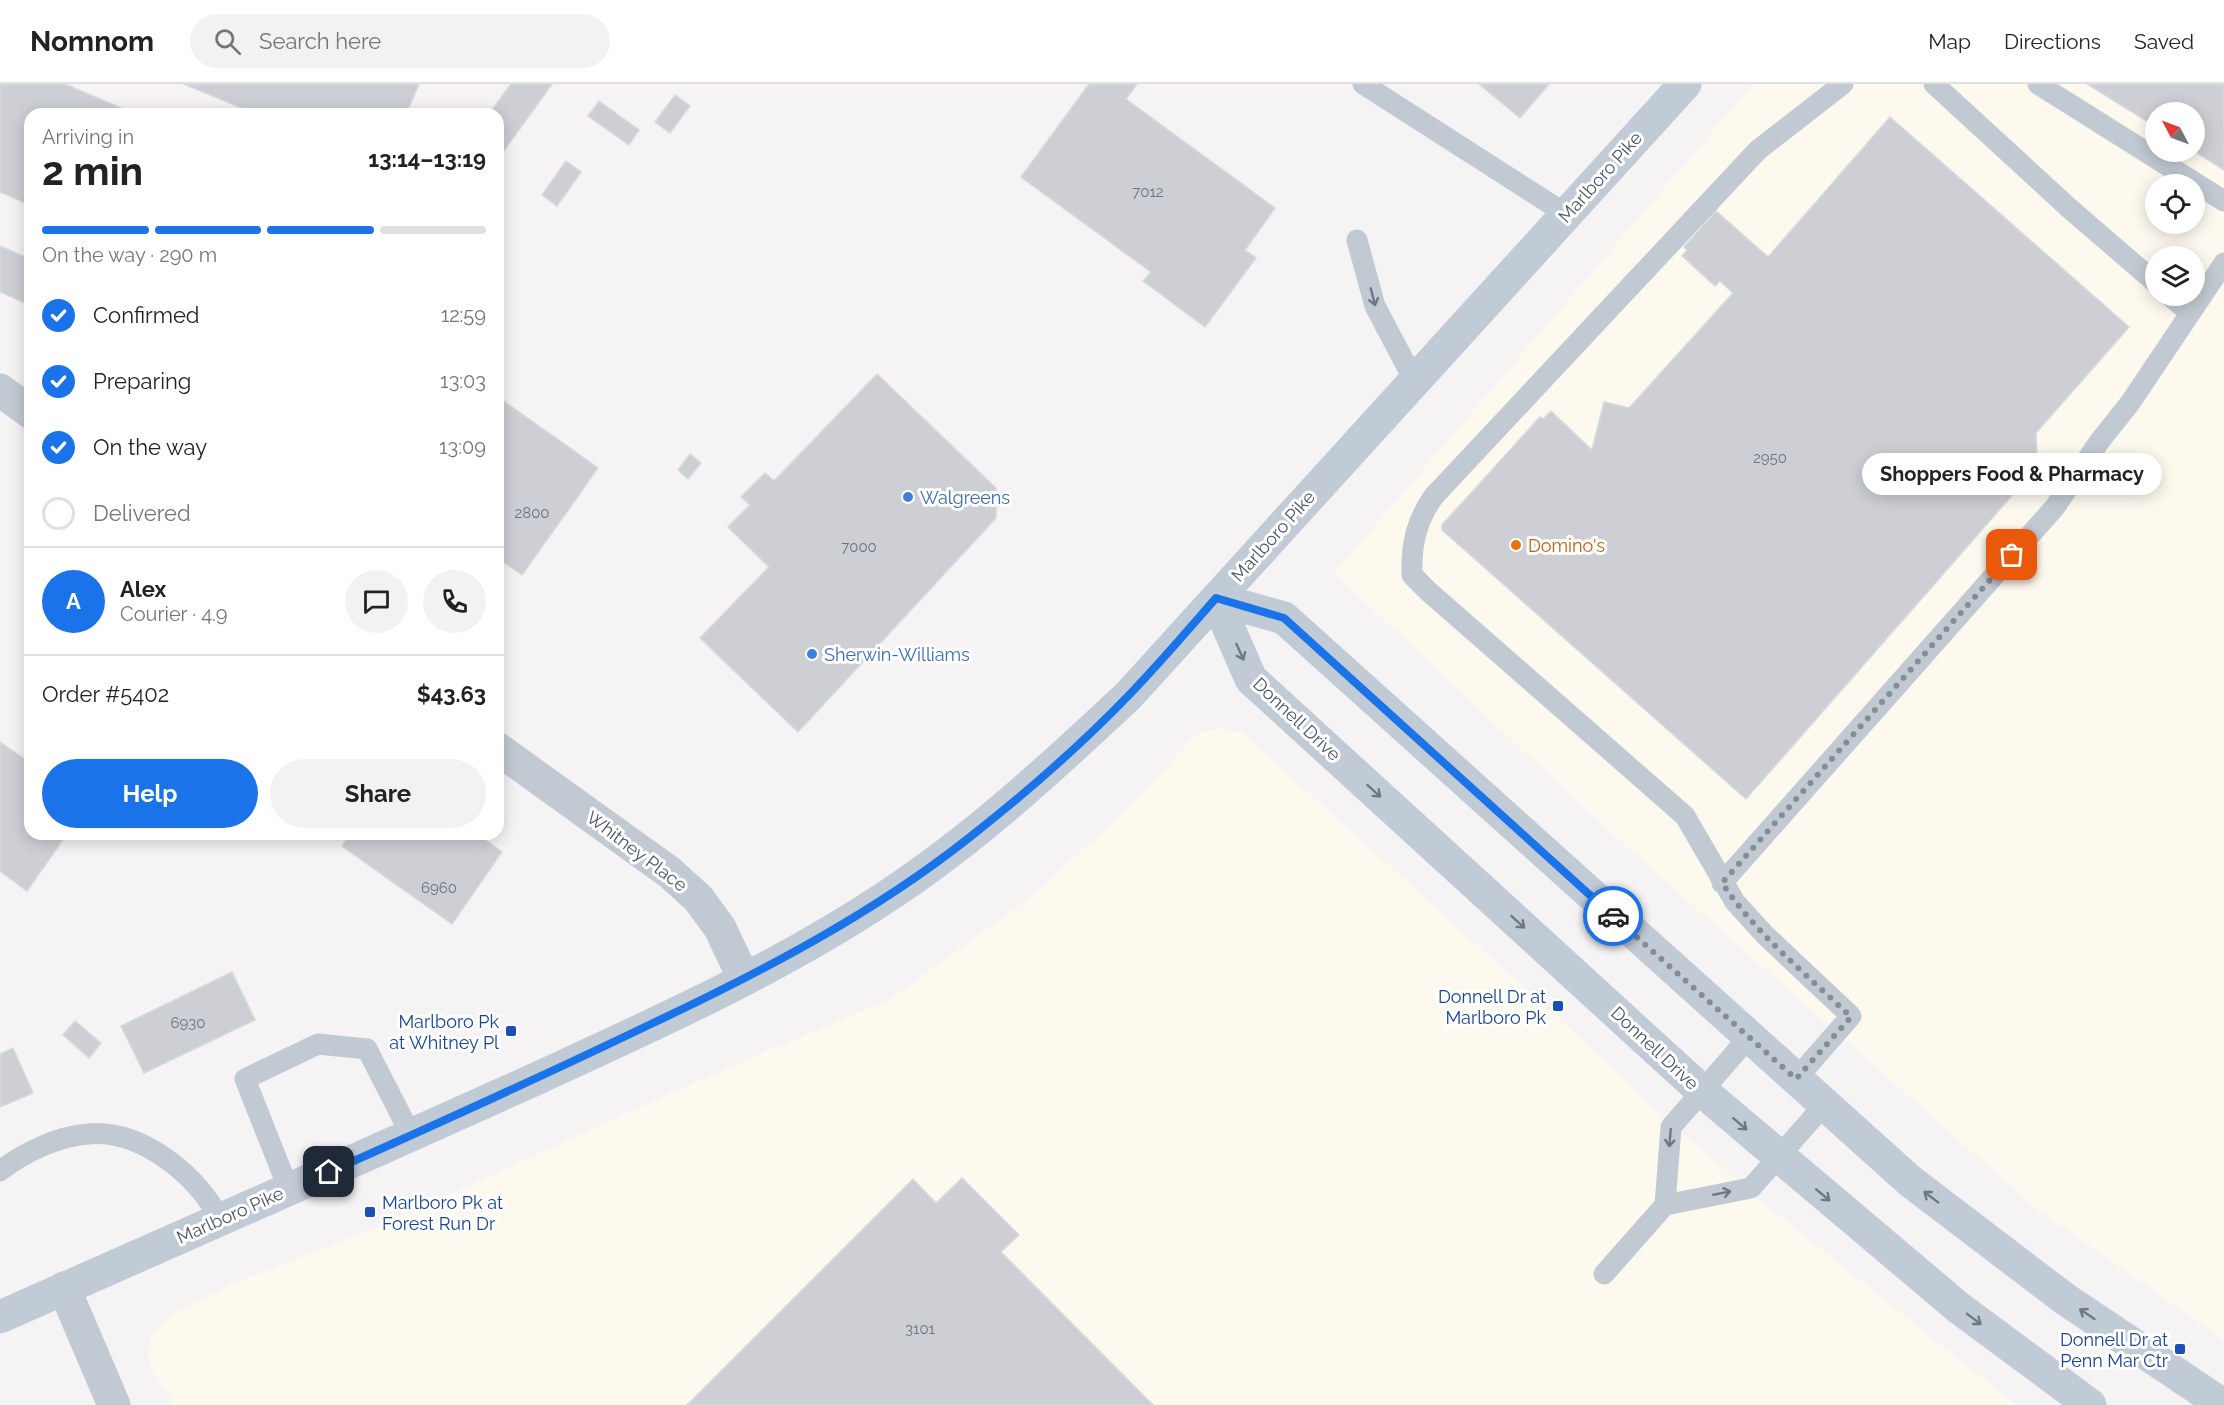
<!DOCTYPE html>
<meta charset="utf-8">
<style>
body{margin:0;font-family:Raleway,sans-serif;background:#f2f2f2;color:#222;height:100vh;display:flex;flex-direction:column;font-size:22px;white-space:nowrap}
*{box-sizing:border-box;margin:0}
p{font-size:20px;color:#767676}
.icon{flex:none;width:33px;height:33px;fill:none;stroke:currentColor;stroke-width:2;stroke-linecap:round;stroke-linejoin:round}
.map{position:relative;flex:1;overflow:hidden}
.side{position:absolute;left:24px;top:24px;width:480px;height:732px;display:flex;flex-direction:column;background:#fff;border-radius:18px;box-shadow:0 3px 15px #0003}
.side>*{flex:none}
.needle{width:39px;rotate:311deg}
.buttons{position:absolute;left:2145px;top:18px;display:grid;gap:12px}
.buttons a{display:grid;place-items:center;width:60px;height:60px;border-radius:50%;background:#fff;box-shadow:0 3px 15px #0003;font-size:30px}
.pin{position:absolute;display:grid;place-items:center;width:51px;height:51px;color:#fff;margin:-26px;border-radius:12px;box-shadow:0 3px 9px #0006}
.courier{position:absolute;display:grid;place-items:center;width:60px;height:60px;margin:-30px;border:4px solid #1a73e8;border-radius:50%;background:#fff;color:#222;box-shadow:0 2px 8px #0007}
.bubble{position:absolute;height:42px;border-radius:21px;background:#fff;box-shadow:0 3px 15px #0003;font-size:20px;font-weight:700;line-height:42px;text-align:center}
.summary em{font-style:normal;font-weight:700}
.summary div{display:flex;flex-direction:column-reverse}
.summary{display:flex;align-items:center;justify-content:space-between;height:102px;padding:0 18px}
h1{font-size:39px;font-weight:700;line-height:45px}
.bar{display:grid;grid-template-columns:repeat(4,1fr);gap:9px 6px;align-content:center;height:72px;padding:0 18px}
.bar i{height:8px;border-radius:4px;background:#e0e0e0}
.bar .on{background:#1a73e8}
.bar p{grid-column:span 4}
.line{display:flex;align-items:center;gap:15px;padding:0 18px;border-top:2px solid #e0e0e0}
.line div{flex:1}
.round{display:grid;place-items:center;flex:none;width:63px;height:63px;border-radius:32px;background:#f2f2f2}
ol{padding:0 18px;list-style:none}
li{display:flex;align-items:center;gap:18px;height:66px}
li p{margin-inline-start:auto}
li .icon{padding:6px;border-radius:50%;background:#1a73e8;color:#fff;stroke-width:4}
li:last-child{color:#767676}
li i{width:33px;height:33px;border:3px solid #e0e0e0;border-radius:50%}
.button{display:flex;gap:12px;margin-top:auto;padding:12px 18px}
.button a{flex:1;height:69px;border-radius:36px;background:#1a73e8;color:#fff;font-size:24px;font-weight:700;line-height:69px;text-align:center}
.button a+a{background:#f2f2f2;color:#222}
header{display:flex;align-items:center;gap:36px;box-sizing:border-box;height:84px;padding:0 30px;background:#fff;border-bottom:2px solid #e0e0e0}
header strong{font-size:28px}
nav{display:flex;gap:33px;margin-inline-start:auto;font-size:21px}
.search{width:420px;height:54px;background:#f2f2f2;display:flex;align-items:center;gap:15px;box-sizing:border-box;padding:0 21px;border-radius:33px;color:#767676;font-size:22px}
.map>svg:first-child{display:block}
.commercial{fill:#fdf9ef;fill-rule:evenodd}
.building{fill:#cdcfd5;stroke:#d7d9de;stroke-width:1.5}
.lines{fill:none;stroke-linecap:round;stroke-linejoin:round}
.lane{stroke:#c1cad2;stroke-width:21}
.street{stroke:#c1cad2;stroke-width:33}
.secondary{stroke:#c1cbd6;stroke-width:33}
.oneway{stroke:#6e7983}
.oneway2{stroke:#6e7984}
.done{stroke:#868d94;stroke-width:6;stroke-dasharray:0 10.8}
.route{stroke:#1a73e8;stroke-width:8}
.shop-dot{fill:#3f7fe0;stroke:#fff;stroke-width:2}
.food-dot{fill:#e8710a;stroke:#fff;stroke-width:2}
.transit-dot{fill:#1a4fb4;stroke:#fff;stroke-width:2}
.labels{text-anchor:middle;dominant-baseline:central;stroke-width:6;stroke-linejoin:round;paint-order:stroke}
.number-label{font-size:15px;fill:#6b747e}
.street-label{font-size:18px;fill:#4a5661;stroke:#fff}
.shop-label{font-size:18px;fill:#366cbe;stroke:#fff;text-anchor:start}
.food-label{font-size:18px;fill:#c56008;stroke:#fff;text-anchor:start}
.transit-label{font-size:18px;fill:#164399;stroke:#fff;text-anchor:end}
</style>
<header>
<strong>Nomnom</strong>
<div class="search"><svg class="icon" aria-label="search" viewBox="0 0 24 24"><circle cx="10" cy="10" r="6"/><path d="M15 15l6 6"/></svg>Search here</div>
<nav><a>Map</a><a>Directions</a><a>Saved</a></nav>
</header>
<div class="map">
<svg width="2224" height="1321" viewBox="0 0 2224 1321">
<rect width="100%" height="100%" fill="#f5f3f3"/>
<path class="commercial" d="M 1753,0 L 2224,0 L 2224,1256 L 2035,1124 L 1602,741 L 1334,489 ZM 2156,28 L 2194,28 L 2194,68 L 2156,68 ZM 2156,100 L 2194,100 L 2194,140 L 2156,140 ZM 2156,172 L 2194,172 L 2194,212 L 2156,212 Z
M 1213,645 L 1228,645 L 1245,651 L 1632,1001 L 1649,1020 L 1773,1127 L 2016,1321 L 175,1321 L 150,1284 L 148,1266 L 152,1250 L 165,1237 L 185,1223 L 230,1201 L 388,1139 L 620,1032 L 767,967 L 889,916 L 1028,815 L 1126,726 L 1189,658 L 1200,648 Z"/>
<path class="building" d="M 0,0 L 65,0 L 135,30 L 30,30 L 30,121 L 0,108 Z
M 184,0 L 419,0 L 406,30 L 256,30 Z
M 511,0 L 552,0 L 498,75 L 498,30 L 489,30 Z
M 1089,0 L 1137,0 L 1126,15 L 1275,124 L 1245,166 L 1256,174 L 1205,243 L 1143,197 L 1151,188 L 1021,93 Z
M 1479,0 L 1549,0 L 1520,34 Z
M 2087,0 L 2224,0 L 2224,86 L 2194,67 L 2194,28 L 2156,28 L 2156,43 Z
M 675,11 L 690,22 L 670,49 L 655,38 Z
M 599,17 L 639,46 L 629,61 L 588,32 Z
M 1890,33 L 2129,243 L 2036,349 L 2037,383 L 1746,715 L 1442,446 L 1442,441 L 1540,333 L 1543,335 L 1551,327 L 1592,366 L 1604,318 L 1629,324 L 1733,209 L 1720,197 L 1715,202 L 1682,172 L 1687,166 L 1684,163 L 1716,127 L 1768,173 Z
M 566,77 L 581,88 L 557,122 L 542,111 Z
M 0,162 L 30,175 L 30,221 L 0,208 Z
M 877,290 L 996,404 L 996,434 L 798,648 L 700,554 L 769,483 L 728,443 L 750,421 L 741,413 L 765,389 L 774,397 Z
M 498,313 L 598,384 L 522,491 L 498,474 Z
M 690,370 L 701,379 L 688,395 L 678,386 Z
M 0,658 L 30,679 L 30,750 L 67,750 L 27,807 L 0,787 Z
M 350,750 L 477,750 L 502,768 L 452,840 L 342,762 Z
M 232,888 L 255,936 L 144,989 L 121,942 Z
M 75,937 L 101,959 L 89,974 L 63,951 Z
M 13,964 L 33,1009 L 0,1023 L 0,970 Z
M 962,1094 L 1019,1151 L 1001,1168 L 1153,1321 L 687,1321 L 913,1095 L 936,1119 Z"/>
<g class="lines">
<path class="lane" d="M 1363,0 L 1566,130
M 1934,0 L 2069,124 L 2156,199
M 2038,0 L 2224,117
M 1357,156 L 1375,222 L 1414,296
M 2170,212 L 2190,229
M 1722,799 L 2055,423 L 2099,358 L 2130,319 L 2224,179
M 1796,995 L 1851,932 L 1765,851 L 1735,818 L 1685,732 L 1428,507 L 1412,491 C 1411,461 1416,437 1434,412 L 1758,66 L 1843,0
M 0,1087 C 23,1069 58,1052 88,1050 C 141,1045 199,1092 220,1136
M 289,1106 L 245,995 L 318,960 L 367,965 L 411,1051
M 1665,1121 L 1751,1104 L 1824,1021
M 1604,1190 L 1665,1121 L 1671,1043 L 1749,953"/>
<path class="street" d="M 0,306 L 30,328
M 498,665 L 669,788 L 698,814 L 720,844 L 744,895
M 64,1204 L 114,1321"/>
<path class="secondary" d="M 1216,515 L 1284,534 L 1910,1097 L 2065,1215 L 2223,1321
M 1216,515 L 1251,595 L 1702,1007 L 1959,1224 L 2090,1321
M 0,1233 C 173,1156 346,1081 518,1003 C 642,946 769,890 883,815 C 972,757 1050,685 1128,612 L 1685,0"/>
</g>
<defs><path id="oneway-shaft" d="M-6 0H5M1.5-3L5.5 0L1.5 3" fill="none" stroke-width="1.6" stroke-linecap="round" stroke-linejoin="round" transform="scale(1.5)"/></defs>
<g class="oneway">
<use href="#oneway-shaft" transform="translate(1373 213) rotate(75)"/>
<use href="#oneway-shaft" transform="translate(1670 1054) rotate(95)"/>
<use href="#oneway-shaft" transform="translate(1722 1109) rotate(-11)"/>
</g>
<g class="oneway2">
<use href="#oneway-shaft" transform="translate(1240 568) rotate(66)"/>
<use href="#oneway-shaft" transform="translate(1374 707) rotate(42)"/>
<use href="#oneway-shaft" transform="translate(1518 838) rotate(42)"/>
<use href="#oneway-shaft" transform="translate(1740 1040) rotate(41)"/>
<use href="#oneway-shaft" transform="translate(1823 1111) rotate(40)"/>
<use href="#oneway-shaft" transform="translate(1931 1113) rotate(-143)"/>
<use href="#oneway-shaft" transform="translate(2087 1230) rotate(-146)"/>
<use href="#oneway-shaft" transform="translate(1974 1235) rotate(37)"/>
</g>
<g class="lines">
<path class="done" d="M 1613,832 L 1796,995 L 1851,933 C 1806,890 1756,850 1722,799 L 2012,471"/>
<path class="route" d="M 329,1088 C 437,1040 545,991 651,940 C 763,887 873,830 970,753 C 1026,709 1081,661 1130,610 C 1160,579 1188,546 1216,514 L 1284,534 L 1613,832"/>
</g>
<g class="shop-dot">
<circle cx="908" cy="413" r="6"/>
<circle cx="812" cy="570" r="6"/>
</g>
<circle class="food-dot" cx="1516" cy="461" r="6"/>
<g class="transit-dot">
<rect x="1552" y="916" width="12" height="12" rx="3"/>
<rect x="505" y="941" width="12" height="12" rx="3"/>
<rect x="364" y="1122" width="12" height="12" rx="3"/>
<rect x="2174" y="1259" width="12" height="12" rx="3"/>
</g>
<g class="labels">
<g class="number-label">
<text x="1148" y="108">7012</text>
<text x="1770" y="374">2950</text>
<text x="532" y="429">2800</text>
<text x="859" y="463">7000</text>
<text x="439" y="804">6960</text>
<text x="188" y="939">6930</text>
<text x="920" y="1245">3101</text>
</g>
<g class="street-label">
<text transform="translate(1600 93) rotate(-48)">Marlboro Pike</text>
<text transform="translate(1273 452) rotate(-48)">Marlboro Pike</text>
<text transform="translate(1297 635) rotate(43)">Donnell Drive</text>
<text transform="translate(637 767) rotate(37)">Whitney Place</text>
<text transform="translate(1655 964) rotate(43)">Donnell Drive</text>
<text transform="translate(230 1131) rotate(-24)">Marlboro Pike</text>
</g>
<g class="shop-label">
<text x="920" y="413">Walgreens</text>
<text x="824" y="570">Sherwin-Williams</text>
</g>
<g class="food-label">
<text x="1528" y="461">Domino's</text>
</g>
<g class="transit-label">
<text x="1546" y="912">Donnell Dr at<tspan x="1546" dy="21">Marlboro Pk</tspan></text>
<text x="499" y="937">Marlboro Pk<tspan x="499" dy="21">at Whitney Pl</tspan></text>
<text x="382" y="1118" text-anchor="start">Marlboro Pk at<tspan x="382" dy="21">Forest Run Dr</tspan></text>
<text x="2168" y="1255">Donnell Dr at<tspan x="2168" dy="21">Penn Mar Ctr</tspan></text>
</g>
</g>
</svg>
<div class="buttons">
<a><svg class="needle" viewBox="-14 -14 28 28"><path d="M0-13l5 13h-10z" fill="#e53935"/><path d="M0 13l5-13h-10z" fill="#767676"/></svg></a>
<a><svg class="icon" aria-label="locate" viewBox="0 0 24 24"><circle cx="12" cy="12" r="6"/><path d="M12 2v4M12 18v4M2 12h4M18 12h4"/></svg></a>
<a><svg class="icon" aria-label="layers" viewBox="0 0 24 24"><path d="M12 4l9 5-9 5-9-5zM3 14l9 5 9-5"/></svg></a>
</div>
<div class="pin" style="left:2012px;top:471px;background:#ea580c"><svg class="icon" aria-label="bag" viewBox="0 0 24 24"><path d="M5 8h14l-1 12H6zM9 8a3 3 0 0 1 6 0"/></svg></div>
<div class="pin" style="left:329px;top:1088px;background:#1f2937"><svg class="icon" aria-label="home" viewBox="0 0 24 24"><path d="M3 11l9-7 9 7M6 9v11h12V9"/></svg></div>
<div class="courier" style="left:1613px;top:832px"><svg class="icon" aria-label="car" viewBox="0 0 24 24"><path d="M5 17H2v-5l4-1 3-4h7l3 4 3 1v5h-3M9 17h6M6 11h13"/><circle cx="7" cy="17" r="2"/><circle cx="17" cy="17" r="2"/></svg></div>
<div class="bubble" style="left:1862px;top:369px;width:300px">Shoppers Food &amp; Pharmacy</div>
<section class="side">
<div class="summary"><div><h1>2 min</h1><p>Arriving in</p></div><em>13:14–13:19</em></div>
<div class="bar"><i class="on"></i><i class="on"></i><i class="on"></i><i></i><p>On the way · 290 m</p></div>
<ol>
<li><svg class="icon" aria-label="check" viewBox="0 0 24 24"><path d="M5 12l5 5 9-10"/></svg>Confirmed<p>12:59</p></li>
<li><svg class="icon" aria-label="check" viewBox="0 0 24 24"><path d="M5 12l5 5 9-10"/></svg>Preparing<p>13:03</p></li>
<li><svg class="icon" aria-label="check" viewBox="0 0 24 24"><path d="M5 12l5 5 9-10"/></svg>On the way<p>13:09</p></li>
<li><i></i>Delivered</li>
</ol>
<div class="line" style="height:108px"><b class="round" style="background:#1a73e8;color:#fff">A</b><div><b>Alex</b><p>Courier · 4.9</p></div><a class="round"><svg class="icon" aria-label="chat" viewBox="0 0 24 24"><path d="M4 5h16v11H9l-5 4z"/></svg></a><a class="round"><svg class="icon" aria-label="phone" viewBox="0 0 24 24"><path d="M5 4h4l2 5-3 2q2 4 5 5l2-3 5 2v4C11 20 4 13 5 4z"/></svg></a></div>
<div class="line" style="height:78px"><div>Order #5402</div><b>$43.63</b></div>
<div class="button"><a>Help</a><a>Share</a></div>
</section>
</div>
